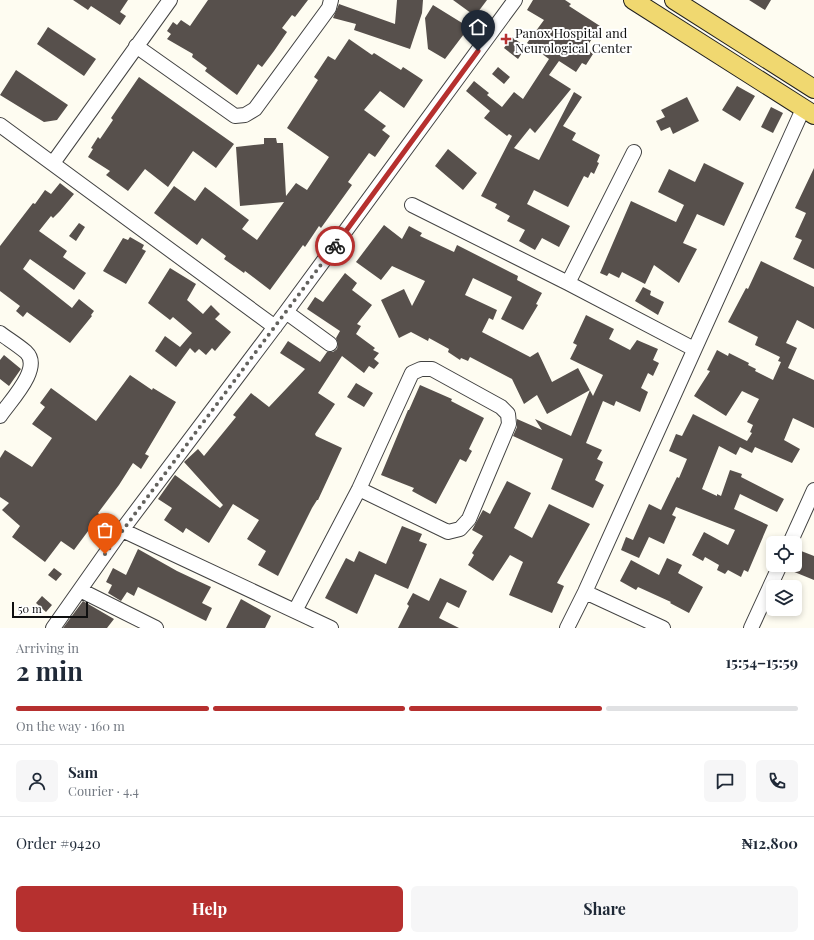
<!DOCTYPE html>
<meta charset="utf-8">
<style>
body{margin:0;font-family:"Playfair Display",serif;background:#f6f6f7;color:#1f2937;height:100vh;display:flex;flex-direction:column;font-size:15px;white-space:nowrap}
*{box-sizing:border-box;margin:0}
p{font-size:13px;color:#747a83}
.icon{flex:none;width:22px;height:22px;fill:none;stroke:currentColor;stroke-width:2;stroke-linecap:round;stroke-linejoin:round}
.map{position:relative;height:628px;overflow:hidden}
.side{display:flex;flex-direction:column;background:#fff;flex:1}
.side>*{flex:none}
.fabs{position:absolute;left:766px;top:536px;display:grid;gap:8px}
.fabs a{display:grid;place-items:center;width:36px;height:36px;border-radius:6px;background:#fff;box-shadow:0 2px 6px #0003;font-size:20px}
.scale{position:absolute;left:12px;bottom:10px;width:76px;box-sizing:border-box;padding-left:4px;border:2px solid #0f0f0f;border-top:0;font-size:11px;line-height:14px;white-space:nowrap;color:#0f0f0f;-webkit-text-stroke:3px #fff;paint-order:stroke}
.pin{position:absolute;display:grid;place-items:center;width:34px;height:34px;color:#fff;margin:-41px -17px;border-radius:50% 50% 50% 0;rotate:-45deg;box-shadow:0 0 4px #0007}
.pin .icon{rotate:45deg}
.courier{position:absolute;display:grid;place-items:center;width:40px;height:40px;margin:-20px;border:3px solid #b6302f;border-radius:50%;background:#fff;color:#222;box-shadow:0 1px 5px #0007}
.head em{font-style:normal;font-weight:700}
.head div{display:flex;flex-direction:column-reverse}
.head{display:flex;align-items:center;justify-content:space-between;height:68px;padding:0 16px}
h1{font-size:26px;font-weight:700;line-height:30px}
.bar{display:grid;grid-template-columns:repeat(4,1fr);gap:6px 4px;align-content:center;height:48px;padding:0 16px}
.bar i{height:5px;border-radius:3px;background:#e0e1e3}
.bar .current{background:#b6302f}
.bar p{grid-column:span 4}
.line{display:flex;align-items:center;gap:10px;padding:0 16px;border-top:1px solid #e0e1e3}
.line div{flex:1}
.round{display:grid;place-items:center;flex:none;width:42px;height:42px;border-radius:6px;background:#f6f6f7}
.cta{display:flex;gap:8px;margin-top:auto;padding:8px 16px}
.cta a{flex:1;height:46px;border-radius:6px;background:#b6302f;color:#fff;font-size:16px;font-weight:700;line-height:46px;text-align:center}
.cta a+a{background:#f6f6f7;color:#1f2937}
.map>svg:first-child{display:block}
.building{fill:#57504c}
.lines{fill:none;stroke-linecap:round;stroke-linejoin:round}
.minor-casing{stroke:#424242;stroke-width:16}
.major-casing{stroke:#202020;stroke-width:20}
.minor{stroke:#fff;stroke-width:14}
.major{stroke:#f0d870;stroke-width:18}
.done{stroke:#63625e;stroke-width:4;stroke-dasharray:0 7.2}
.route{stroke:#b6302f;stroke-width:5}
.poi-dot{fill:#b6302f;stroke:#fff;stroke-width:1.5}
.labels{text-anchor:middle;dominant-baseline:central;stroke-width:4;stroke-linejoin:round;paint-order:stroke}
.poi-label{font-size:13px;fill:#0f0f0f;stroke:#fff;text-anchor:start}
</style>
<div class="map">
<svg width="814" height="628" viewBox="0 0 814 628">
<rect width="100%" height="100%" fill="#fefcf1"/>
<path class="building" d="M 73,0 L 128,0 L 120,12 L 126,16 L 120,25 L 91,6 L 88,10 Z
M 208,0 L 308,0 L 295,17 L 292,15 L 282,28 L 287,32 L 274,51 L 262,67 L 258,64 L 237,95 L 205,71 L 207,68 L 192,57 L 193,54 L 167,39 L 171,34 L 167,31 L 173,22 L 177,25 L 181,20 L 190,26 Z
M 397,0 L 423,0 L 422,13 L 410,49 L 354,30 L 356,24 L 333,18 L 339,4 L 395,24 Z
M 453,0 L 487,0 L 475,16 Z
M 533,0 L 565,0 L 571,4 L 569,6 L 600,26 L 586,48 L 593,54 L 586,65 L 582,63 L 576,72 L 559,61 L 549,75 L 571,89 L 535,133 L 530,128 L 514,148 L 539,160 L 574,92 L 582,97 L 563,126 L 576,133 L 572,140 L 600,155 L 597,162 L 599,163 L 594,174 L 591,172 L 588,178 L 584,176 L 568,207 L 534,190 L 527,204 L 570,226 L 559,247 L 542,238 L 535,250 L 519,241 L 525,230 L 507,221 L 510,216 L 495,208 L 497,204 L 481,196 L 512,136 L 509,134 L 507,136 L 484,118 L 490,111 L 466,91 L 474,81 L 489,93 L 487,95 L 502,107 L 514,92 L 523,99 L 549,59 L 527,43 L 544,20 L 527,10 Z
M 749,0 L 771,0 L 765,10 Z
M 433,5 L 467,26 L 467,30 L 445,59 L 428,49 L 425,18 Z
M 48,27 L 96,59 L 84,76 L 37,44 Z
M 512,37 L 526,47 L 518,59 L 504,48 Z
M 349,39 L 372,55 L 374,53 L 401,70 L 403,67 L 423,80 L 404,108 L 380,91 L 364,110 L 386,126 L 382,130 L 390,136 L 375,157 L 369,153 L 348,182 L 352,185 L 321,228 L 319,226 L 305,247 L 303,245 L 270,290 L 245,271 L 244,273 L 224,259 L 226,256 L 202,238 L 197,245 L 154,213 L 174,186 L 195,201 L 205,187 L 249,220 L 242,229 L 257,240 L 284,202 L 240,206 L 236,147 L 264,144 L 264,138 L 276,138 L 277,143 L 283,143 L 286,196 L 296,183 L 307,190 L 329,157 L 287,128 L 318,80 L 314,77 L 328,56 L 335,60 Z
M 498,67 L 510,77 L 504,84 L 492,74 Z
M 16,70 L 68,105 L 57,120 L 44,122 L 0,95 Z
M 139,77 L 234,144 L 216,168 L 193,151 L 168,187 L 145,169 L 128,191 L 106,175 L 110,171 L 88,157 L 93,149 L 91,148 L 98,137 L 100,139 L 113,120 L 111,118 Z
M 737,86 L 755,96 L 740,121 L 722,110 Z
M 687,97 L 699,121 L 673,134 L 670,127 L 661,131 L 656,121 L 665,117 L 661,110 Z
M 771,107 L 783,113 L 773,133 L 761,127 Z
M 448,149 L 477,173 L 463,190 L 435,166 Z
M 704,163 L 744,183 L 724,226 L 697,214 L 683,243 L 697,249 L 679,283 L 654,265 L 645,284 L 622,272 L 619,278 L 609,273 L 607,276 L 600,273 L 631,201 L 676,222 L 684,205 L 658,192 L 669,169 L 695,182 Z
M 814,168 L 814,269 L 793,259 L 802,240 L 795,237 L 806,213 L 795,208 Z
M 60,183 L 74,194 L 60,211 L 53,218 L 51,216 L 39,231 L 67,251 L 63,257 L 86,273 L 74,290 L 30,259 L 23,269 L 72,308 L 79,299 L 94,311 L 91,315 L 92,316 L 70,343 L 27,312 L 23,317 L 16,311 L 20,306 L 0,291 L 0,246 L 33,203 L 35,204 L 45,190 L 51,194 Z
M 79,223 L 85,227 L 76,241 L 69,236 Z
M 384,225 L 402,239 L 409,226 L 422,233 L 420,236 L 454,252 L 457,245 L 518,276 L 517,280 L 542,293 L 536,304 L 538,305 L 523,330 L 501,319 L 512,297 L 473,278 L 465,295 L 497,310 L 493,320 L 489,318 L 482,332 L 530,357 L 538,352 L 552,382 L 578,368 L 593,396 L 603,375 L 570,359 L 577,345 L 573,343 L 586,315 L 614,329 L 609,339 L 630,350 L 637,340 L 658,349 L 653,360 L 659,363 L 653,376 L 648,373 L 641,388 L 648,392 L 640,412 L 616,401 L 614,406 L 603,401 L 586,443 L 602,450 L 597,459 L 603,462 L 595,480 L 604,485 L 593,508 L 551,489 L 563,459 L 513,436 L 517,427 L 517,419 L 542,430 L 535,419 L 571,436 L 590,390 L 547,414 L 537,395 L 524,404 L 512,379 L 470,357 L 468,361 L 461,358 L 460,360 L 448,352 L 449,349 L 429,338 L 428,341 L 411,332 L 399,338 L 381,300 L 404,289 L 412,306 L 425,281 L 392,266 L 381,280 L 356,262 Z
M 130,237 L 144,245 L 142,249 L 146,251 L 126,284 L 103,271 L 123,238 L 128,240 Z
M 761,261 L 814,287 L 814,329 L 797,320 L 786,343 L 797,348 L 788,368 L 814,380 L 814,428 L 793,418 L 784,440 L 800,449 L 792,463 L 755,447 L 752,453 L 740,447 L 736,455 L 719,446 L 702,489 L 717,496 L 717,494 L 721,496 L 730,470 L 742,474 L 741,477 L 784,499 L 777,512 L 740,494 L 734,509 L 768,525 L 748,572 L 744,570 L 741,577 L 728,570 L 725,574 L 717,570 L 719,565 L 705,557 L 703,561 L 692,555 L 704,532 L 728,545 L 735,530 L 676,507 L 672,515 L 676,517 L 664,544 L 649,537 L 639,558 L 621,550 L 626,537 L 633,540 L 649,504 L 661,510 L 677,477 L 679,478 L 687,459 L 669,451 L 676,434 L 682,436 L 693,414 L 747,441 L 752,433 L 750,432 L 753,425 L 747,422 L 759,399 L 742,391 L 726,416 L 694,396 L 710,371 L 707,370 L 717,350 L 728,356 L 729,353 L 749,363 L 748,365 L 756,369 L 755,371 L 773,380 L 781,362 L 778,361 L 780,357 L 755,345 L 758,337 L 728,322 L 746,288 L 748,289 Z
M 170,268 L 196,284 L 187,300 L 203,314 L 211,305 L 220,314 L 215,319 L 231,332 L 215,351 L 212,348 L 206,355 L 199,349 L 195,353 L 190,348 L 176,367 L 155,351 L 165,336 L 180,347 L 192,333 L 173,317 L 170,320 L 148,303 Z
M 345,273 L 357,283 L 352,290 L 372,305 L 357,324 L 361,326 L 356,334 L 375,348 L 373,350 L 379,353 L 374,359 L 379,363 L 374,369 L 369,366 L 364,373 L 342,356 L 318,393 L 335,404 L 315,434 L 316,436 L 342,448 L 318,500 L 317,500 L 312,508 L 278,576 L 258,565 L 266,551 L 247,539 L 259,520 L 233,504 L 209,543 L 186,528 L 183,533 L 164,520 L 172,508 L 158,499 L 175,475 L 220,508 L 223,505 L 184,462 L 198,449 L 204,456 L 236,417 L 233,415 L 251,393 L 269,407 L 305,369 L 280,353 L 288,341 L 320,362 L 327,352 L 333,352 L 337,349 L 338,344 L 336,338 L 340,331 L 307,309 L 315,297 L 323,302 Z
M 643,287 L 651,291 L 650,295 L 664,302 L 658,315 L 635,301 Z
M 4,355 L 21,369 L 9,386 L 0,379 L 0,360 Z
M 130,375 L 152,390 L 153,388 L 176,402 L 145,454 L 149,456 L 141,469 L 133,463 L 119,485 L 98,513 L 100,515 L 74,550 L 61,541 L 45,562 L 12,537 L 20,526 L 2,510 L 9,503 L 0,497 L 0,458 L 5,450 L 32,467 L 52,438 L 32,424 L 45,407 L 40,403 L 51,388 L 96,421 Z
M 356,383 L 373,393 L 364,407 L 347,397 Z
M 420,385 L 452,399 L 451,401 L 484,418 L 469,449 L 472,451 L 466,462 L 460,459 L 436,504 L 412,491 L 414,488 L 381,475 L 408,410 L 409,410 Z
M 507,481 L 531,493 L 514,528 L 525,534 L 532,538 L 549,504 L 590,524 L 557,583 L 564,586 L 552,613 L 509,595 L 523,562 L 510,555 L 493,581 L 468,565 L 474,555 L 472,553 L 483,536 L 472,530 L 483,510 L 490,514 Z
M 402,526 L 422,534 L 419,541 L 427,544 L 408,589 L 375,574 L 357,614 L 325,598 L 346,558 L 354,562 L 359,551 L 386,564 Z
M 138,549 L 177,571 L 211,587 L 202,603 L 212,608 L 206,621 L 138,587 L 134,596 L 127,592 L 121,601 L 108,593 L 112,585 L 106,582 L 113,568 L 126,575 Z
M 796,549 L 814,556 L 814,580 L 787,569 L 788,565 L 795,565 Z
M 667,558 L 682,565 L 678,573 L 703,587 L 689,613 L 670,603 L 671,602 L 638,587 L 636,590 L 620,581 L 631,560 L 659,575 Z
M 54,568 L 62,574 L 56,581 L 48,575 Z
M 440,578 L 467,591 L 459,608 L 447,602 L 439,618 L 459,628 L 398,628 L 409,606 L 407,604 L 413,593 L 429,601 Z
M 42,596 L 52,605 L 46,612 L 36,603 Z
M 241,599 L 271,616 L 265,628 L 226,628 Z
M 83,601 L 114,619 L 107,628 L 63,628 Z"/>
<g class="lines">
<defs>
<path id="minor" d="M 136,46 L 235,116 L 245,115 L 255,109 L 329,8 L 331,0
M 0,125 L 275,327
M 53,163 L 170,0
M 412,205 L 568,283 L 694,349
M 568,283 L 634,152
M 286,312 L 330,344
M 0,333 C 8,339 18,345 26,352 C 43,368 10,401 0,416
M 122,530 L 331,628
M 790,543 L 814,490
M 80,590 L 156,628
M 585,592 L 663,628
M 295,611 L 359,489 L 412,373 L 421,369 L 432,369 L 501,407 L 508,414 L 509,424 L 469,519 L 460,529 L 448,532 L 359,489
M 53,628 L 122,530 L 286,312 L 515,0
M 567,628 L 585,592 L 803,109
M 751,628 L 780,565"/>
<path id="major" d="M 633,0 L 814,115
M 674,0 L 814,89"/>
</defs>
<use href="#minor" class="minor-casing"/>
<use href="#major" class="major-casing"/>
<use href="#minor" class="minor"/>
<use href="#major" class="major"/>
</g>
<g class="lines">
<path class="done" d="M 105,554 L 335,246"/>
<path class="route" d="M 335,246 L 478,51"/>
</g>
<path class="poi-dot" d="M504 33h4v4h4v4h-4v4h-4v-4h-4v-4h4z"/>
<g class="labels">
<g class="poi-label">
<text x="515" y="32">Panox Hospital and<tspan x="515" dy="15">Neurological Center</tspan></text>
</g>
</g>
</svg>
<div class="fabs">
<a><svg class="icon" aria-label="locate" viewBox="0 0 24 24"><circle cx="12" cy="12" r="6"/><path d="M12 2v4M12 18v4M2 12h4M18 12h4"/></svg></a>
<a><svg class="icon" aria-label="layers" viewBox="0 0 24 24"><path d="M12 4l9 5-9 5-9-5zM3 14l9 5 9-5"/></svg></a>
</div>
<div class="scale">50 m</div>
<div class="pin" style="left:105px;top:554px;background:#ea580c"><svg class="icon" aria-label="bag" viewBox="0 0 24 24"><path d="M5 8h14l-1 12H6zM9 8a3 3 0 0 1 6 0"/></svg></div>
<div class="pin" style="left:478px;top:51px;background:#1f2937"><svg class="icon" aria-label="home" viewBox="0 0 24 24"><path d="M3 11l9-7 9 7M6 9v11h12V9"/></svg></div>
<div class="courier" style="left:335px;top:246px"><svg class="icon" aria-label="bike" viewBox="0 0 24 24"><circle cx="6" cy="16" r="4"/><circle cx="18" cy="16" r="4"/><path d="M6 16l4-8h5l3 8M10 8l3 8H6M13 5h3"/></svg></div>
</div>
<section class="side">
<div class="head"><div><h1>2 min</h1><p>Arriving in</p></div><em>15:54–15:59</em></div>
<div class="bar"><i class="current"></i><i class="current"></i><i class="current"></i><i></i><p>On the way · 160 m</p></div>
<div class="line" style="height:72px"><a class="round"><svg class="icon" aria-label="person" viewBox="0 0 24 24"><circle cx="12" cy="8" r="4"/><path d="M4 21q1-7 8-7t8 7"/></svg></a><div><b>Sam</b><p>Courier · 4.4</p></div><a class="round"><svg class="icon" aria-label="chat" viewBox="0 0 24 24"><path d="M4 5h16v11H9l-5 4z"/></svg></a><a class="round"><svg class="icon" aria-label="phone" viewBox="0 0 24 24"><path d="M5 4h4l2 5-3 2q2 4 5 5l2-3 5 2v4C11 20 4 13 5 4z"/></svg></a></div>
<div class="line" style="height:52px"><div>Order #9420</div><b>₦12,800</b></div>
<div class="cta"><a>Help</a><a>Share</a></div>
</section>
